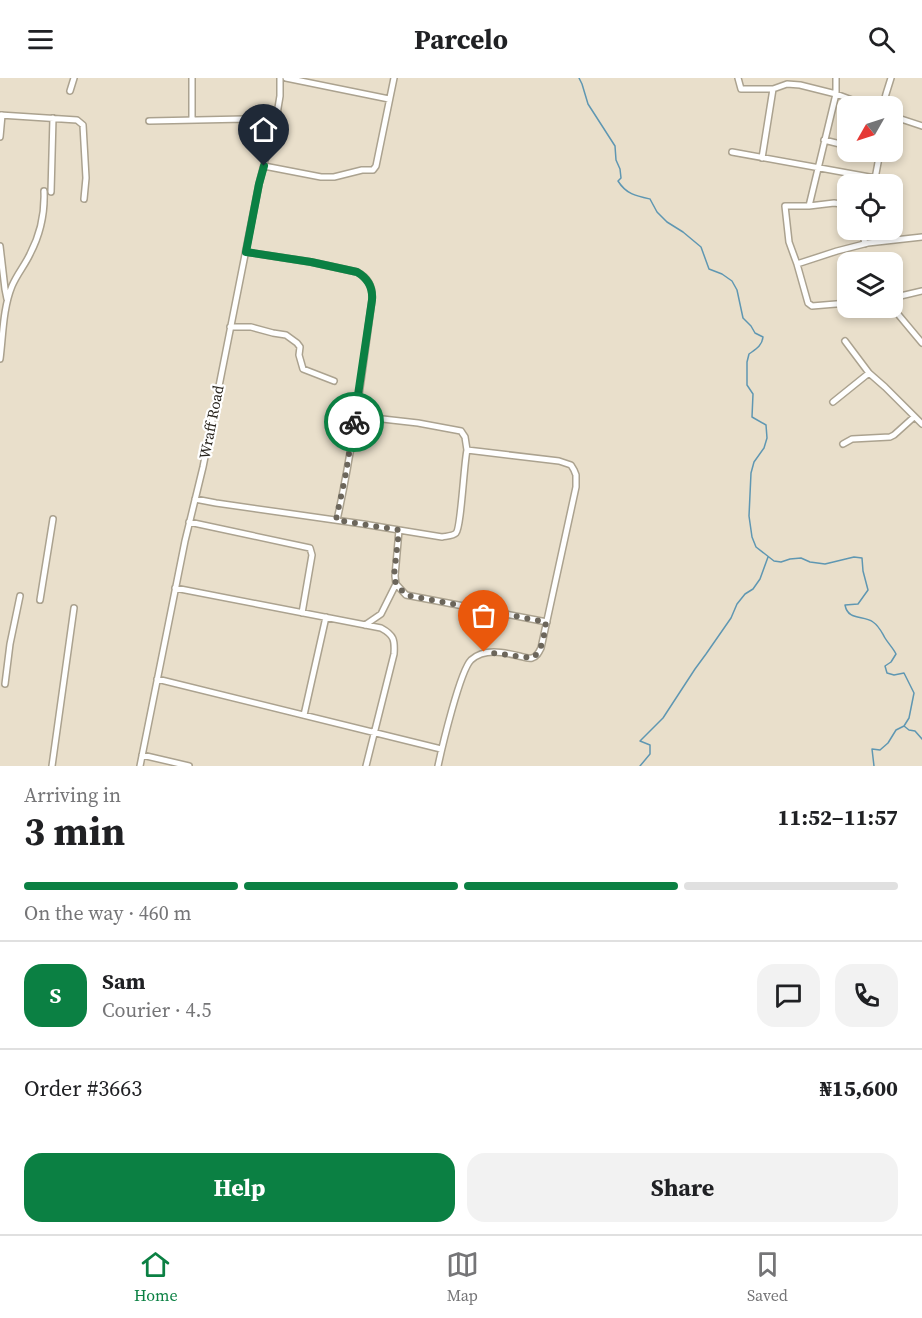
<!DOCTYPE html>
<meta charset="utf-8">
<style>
body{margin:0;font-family:"Source Serif 4",serif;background:#f2f2f2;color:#202124;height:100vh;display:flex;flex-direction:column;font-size:22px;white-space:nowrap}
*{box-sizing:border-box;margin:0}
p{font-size:20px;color:#757577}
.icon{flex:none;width:33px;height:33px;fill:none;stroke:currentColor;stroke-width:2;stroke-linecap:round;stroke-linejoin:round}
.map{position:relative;height:688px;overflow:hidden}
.sheet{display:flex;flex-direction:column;background:#fff;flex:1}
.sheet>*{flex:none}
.needle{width:39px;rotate:231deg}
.controls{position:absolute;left:837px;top:18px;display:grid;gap:12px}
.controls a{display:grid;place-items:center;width:66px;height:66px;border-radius:12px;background:#fff;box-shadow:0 3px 9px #0003;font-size:30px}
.pin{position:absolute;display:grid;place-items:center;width:51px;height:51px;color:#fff;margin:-62px -26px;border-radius:50% 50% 50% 0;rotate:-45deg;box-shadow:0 0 6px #0007}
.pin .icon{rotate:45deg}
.courier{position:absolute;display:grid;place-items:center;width:60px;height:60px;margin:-30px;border:4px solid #0b8043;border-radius:50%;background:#fff;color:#222;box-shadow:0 2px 8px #0007}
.head em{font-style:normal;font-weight:700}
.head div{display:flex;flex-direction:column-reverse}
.head{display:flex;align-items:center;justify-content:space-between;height:102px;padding:0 24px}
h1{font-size:39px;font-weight:700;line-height:45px}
.bar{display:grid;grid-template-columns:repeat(4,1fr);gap:9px 6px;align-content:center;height:72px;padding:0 24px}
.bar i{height:8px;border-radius:4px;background:#e0e0e0}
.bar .selected{background:#0b8043}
.bar p{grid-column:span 4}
.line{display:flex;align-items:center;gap:15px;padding:0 24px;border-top:2px solid #e0e0e0}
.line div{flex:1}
.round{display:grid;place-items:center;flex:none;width:63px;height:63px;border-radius:18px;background:#f2f2f2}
.cta{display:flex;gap:12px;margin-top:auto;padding:12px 24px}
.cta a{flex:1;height:69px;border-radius:18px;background:#0b8043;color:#fff;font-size:24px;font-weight:700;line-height:69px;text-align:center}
.cta a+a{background:#f2f2f2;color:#202124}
header{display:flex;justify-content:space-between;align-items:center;height:78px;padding:0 24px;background:#fff;font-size:27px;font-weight:700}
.tabs{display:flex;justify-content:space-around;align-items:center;height:84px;border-top:2px solid #e0e0e0;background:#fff;font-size:16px;color:#757577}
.tabs a{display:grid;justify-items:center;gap:3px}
.tabs .selected{color:#0b8043}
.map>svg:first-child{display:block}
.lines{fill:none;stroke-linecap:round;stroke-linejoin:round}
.stream{stroke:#5f97b2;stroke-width:1.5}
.minor-casing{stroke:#aba28f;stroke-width:8}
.minor{stroke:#fff;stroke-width:5}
.done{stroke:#6c665b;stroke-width:6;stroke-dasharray:0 10.8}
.route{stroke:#0b8043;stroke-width:8}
.labels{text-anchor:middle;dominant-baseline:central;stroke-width:4.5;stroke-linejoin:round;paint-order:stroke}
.street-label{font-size:15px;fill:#29251e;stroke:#fff}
</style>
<header><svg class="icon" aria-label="menu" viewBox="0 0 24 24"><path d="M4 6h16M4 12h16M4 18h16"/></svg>Parcelo<svg class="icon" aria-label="search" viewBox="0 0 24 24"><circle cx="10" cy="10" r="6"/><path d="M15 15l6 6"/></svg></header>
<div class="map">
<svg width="922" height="688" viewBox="0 0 922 688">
<rect width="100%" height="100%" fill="#e9dfcb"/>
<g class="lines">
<path class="stream" d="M 579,0 L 582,6 L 588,26 L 615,68 L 616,82 L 620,91 L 621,100 L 618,103 C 626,116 636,118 650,121 L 657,134 L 667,144 L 683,154 L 701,169 L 709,191 L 722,196 L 732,203 L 737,212 L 743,240 L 751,248 L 755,255 L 763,259 C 762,268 756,271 749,276 L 747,284 L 747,307 L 753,316 L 752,339 L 766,347 L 767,360 L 764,370 L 754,384 L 751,395 L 749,438 L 752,459 L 756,469 L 774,483 L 781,484 L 790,481 L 801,480 L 810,484 L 825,486 L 854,479 L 862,480 L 863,493 L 868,512 L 858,526 L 845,527 C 848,543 863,537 873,544 C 879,548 881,553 885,560 C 888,565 893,570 896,576 L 891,584 L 885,588 L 887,595 L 894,597 L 904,595 L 914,615 L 909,640 L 904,648 L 896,652 L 888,665 L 880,672 L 872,671 L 874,688
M 904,648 L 909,652 L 915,653 L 922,661
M 640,688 L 650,676 L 650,667 L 640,663 L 663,640 L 695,591 L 706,576 L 731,540 L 737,526 L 745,516 L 753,511 L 760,501 L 768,479"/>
<defs>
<path id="minor" d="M 192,0 L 192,42
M 286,0 L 389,21
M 738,0 L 741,11 L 773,11 L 787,6 L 800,7 L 836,16 L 868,28
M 70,13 L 74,0
M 887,28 L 884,24 L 886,16 L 891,0
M 0,37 L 77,42 L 83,47 L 86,100 L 84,121
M 892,38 L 922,48
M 149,43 L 245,41 L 275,43
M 0,59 L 2,37
M 824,62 L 848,68
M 732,74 L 875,100
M 869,74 L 879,76
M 762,80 L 773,11
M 264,88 L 321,99 L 334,99 L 362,92 L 373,92 L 376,88 L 394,0
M 874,106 L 880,74
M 51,114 L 53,40
M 848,127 L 834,125 L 809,128 L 785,128 L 789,164 L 797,186 L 808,225 L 812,228 L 848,225
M 809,128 L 836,16 L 836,0
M 862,152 L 865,166
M 0,168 L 5,211 L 7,221
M 246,174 L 311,184 L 357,194 C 369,200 373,210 372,222 C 362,295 353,370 337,442
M 797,186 L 837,173 L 868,165 L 922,159
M 892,220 L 922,213
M 892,229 L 922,265
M 230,249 L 251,249 L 273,255 L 286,257 L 297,265 L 300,269 L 299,277 L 303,291 L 334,303
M 845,263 L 869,295 L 885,309 L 922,346
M 0,281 C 3,257 3,230 12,208 C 17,196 25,187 30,176 C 41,155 45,136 44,113
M 833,324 L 869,295
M 356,338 L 418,345 L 461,353 L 465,359 L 467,372
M 843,366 L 852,361 L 890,359 L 894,357 L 914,339
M 195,421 L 216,425 L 363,446 L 399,452 L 395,498 L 396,506 L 406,517 L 547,544
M 189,444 L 310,470 L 312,477 L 302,535
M 399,452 L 442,459 C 447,458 453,458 456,455 C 461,450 464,385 467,372 L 559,383 L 571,387 L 574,392 L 576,397 L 576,409 L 541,570 C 539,574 537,579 532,580 C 528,581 523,579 519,578 C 503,574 484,570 471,582 C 460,593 442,669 438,688
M 175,510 L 381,550 C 394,557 395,562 394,576 L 366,688
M 40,522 L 53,441
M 365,547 L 381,536 L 396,506
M 157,601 L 441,671
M 5,606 L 10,566 L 20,518
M 304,637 L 326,539
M 142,677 L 189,688
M 52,688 L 74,530
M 140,688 L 185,463 L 203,389 L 259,106 L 277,36 L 280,18 L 280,0"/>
</defs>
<use href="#minor" class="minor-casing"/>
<use href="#minor" class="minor"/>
</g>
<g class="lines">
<path class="done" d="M 354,344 L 346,395 L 336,442 L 399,452 L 394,498 L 396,506 L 406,517 L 546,544 C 544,557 543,571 533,580 L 484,574"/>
<path class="route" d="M 264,88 L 259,106 L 246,174 L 311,184 L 357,194 C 369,201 373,210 372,222 L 354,344"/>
</g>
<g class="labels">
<g class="street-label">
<text transform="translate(211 344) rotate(-79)">Wraff Road</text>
</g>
</g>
</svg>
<div class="controls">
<a><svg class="needle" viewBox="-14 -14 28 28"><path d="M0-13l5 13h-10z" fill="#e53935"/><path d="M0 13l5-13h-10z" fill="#757577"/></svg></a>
<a><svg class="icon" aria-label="locate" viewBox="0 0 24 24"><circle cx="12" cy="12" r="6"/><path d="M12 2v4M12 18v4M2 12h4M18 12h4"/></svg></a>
<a><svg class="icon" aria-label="layers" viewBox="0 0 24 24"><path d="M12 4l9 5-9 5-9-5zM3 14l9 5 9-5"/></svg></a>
</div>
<div class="pin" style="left:484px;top:574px;background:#ea580c"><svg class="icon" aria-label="bag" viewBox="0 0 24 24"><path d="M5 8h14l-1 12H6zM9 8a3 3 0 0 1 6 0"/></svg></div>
<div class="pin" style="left:264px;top:88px;background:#1f2937"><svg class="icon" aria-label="home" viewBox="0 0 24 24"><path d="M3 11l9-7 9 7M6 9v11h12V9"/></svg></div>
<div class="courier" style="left:354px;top:344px"><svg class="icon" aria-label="bike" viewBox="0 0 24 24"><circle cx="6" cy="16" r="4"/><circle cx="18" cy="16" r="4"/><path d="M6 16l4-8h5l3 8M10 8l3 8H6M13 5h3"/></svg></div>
</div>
<section class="sheet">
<div class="head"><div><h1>3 min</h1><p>Arriving in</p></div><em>11:52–11:57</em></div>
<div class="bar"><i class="selected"></i><i class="selected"></i><i class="selected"></i><i></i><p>On the way · 460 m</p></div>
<div class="line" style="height:108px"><b class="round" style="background:#0b8043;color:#fff">S</b><div><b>Sam</b><p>Courier · 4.5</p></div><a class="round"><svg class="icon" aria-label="chat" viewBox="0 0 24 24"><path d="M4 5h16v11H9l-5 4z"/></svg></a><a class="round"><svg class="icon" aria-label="phone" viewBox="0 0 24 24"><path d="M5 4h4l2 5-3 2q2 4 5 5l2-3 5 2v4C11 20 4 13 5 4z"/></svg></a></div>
<div class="line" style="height:78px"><div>Order #3663</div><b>₦15,600</b></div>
<div class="cta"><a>Help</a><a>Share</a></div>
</section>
<nav class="tabs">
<a class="selected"><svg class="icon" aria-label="home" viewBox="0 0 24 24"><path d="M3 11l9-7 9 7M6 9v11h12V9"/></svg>Home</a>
<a><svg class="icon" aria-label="map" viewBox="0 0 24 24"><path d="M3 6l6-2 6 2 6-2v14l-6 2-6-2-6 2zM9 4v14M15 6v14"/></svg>Map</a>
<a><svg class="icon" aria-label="saved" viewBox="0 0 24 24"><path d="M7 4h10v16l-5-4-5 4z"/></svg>Saved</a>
</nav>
